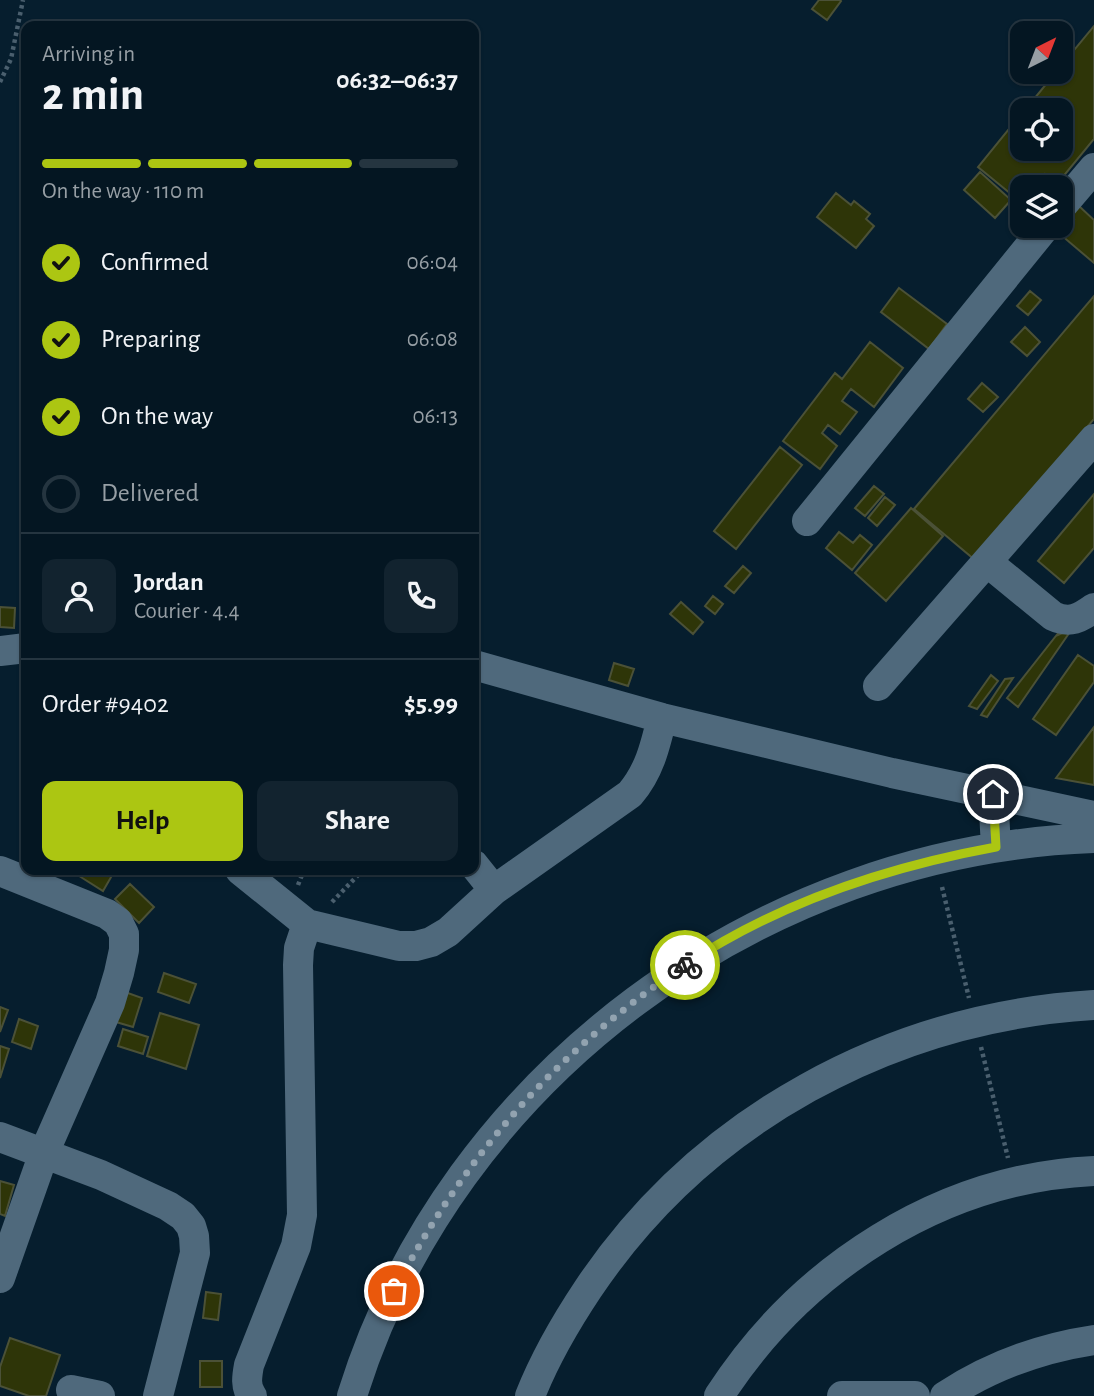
<!DOCTYPE html>
<meta charset="utf-8">
<style>
body{margin:0;font-family:"Alegreya Sans",sans-serif;background:#12232f;color:#f1f3f6;height:100vh;display:flex;flex-direction:column;font-size:26px;white-space:nowrap}
*{box-sizing:border-box;margin:0}
p{font-size:23px;color:#979fa5}
.icon{flex:none;width:38px;height:38px;fill:none;stroke:currentColor;stroke-width:2;stroke-linecap:round;stroke-linejoin:round}
.map{position:relative;flex:1;overflow:hidden}
.side{position:absolute;left:21px;top:21px;width:458px;height:854px;display:flex;flex-direction:column;background:#041622;border-radius:14px;box-shadow:0 2px 5px #0004,0 0 0 2px #253540}
.side>*{flex:none}
.needle{width:46px;rotate:42deg}
.fabs{position:absolute;left:1010px;top:21px;display:grid;gap:14px}
.fabs a{display:grid;place-items:center;width:63px;height:63px;border-radius:14px;background:#041622;box-shadow:0 2px 5px #0004,0 0 0 2px #253540;font-size:35px}
.pin{position:absolute;display:grid;place-items:center;width:60px;height:60px;color:#fff;margin:-30px;border:4px solid #fff;border-radius:50%;box-shadow:0 2px 7px #0007}
.courier{position:absolute;display:grid;place-items:center;width:70px;height:70px;margin:-35px;border:5px solid #acc612;border-radius:50%;background:#fff;color:#222;box-shadow:0 2px 9px #0007}
.summary em{font-style:normal;font-weight:700}
.summary div{display:flex;flex-direction:column-reverse}
.summary{display:flex;align-items:center;justify-content:space-between;height:119px;padding:0 21px}
h1{font-size:46px;font-weight:700;line-height:52px}
.bar{display:grid;grid-template-columns:repeat(4,1fr);gap:10px 7px;align-content:center;height:84px;padding:0 21px}
.bar i{height:9px;border-radius:5px;background:#253540}
.bar .on{background:#acc612}
.bar p{grid-column:span 4}
.line{display:flex;align-items:center;gap:18px;padding:0 21px;border-top:2px solid #253540}
.line div{flex:1}
.round{display:grid;place-items:center;flex:none;width:74px;height:74px;border-radius:14px;background:#12232f}
ol{padding:0 21px;list-style:none}
li{display:flex;align-items:center;gap:21px;height:77px}
li p{margin-inline-start:auto}
li .icon{padding:7px;border-radius:50%;background:#acc612;color:#111;stroke-width:4}
li:last-child{color:#979fa5}
li i{width:38px;height:38px;border:4px solid #253540;border-radius:50%}
.cta{display:flex;gap:14px;margin-top:auto;padding:14px 21px}
.cta a{flex:1;height:80px;border-radius:14px;background:#acc612;color:#111;font-size:28px;font-weight:700;line-height:80px;text-align:center}
.cta a+a{background:#12232f;color:#f1f3f6}
.map>svg:first-child{display:block}
.building{fill:#2e3508;stroke:#4b5137;stroke-width:2}
.lines{fill:none;stroke-linecap:round;stroke-linejoin:round}
.path{stroke:#4a5f6e;stroke-width:4.5;stroke-dasharray:3.5 3.5;stroke-linecap:butt}
.minor{stroke:#4f697c;stroke-width:30}
.done{stroke:#92a3b0;stroke-width:7;stroke-dasharray:0 12.6}
.route{stroke:#acc612;stroke-width:9}
</style>
<div class="map">
<svg width="1094" height="1396" viewBox="0 0 1094 1396">
<rect width="100%" height="100%" fill="#061e2e"/>
<path class="building" d="M 819,0 L 840,0 L 841,1 L 827,20 L 812,9 Z
M 1094,26 L 1094,139 L 1057,184 L 1045,174 L 1035,187 L 1022,187 L 1022,203 L 978,167 L 1022,113 L 1022,149 L 1060,149 L 1060,110 L 1025,110 L 1056,72 L 1060,72 L 1060,67 Z
M 980,172 L 1011,200 L 995,218 L 964,190 Z
M 836,193 L 851,205 L 854,201 L 870,214 L 866,219 L 874,226 L 856,248 L 817,217 Z
M 1079,206 L 1094,220 L 1094,263 L 1061,235 L 1074,220 L 1070,217 Z
M 899,288 L 947,324 L 929,349 L 881,312 Z
M 1030,291 L 1041,300 L 1028,315 L 1017,306 Z
M 1094,296 L 1094,419 L 975,560 L 914,509 Z
M 1025,327 L 1040,342 L 1027,356 L 1011,342 Z
M 870,342 L 903,368 L 874,407 L 851,389 L 842,401 L 857,412 L 840,434 L 828,425 L 822,433 L 837,446 L 820,469 L 783,441 L 835,373 L 842,379 Z
M 982,383 L 998,397 L 983,412 L 968,399 Z
M 780,447 L 802,465 L 736,549 L 714,531 Z
M 874,486 L 884,494 L 865,516 L 855,508 Z
M 1094,494 L 1094,548 L 1064,583 L 1038,561 Z
M 885,497 L 895,505 L 877,526 L 868,518 Z
M 911,508 L 943,536 L 886,601 L 855,573 Z
M 839,532 L 853,543 L 860,535 L 872,545 L 852,570 L 826,548 Z
M 743,566 L 751,573 L 734,593 L 725,586 Z
M 713,596 L 723,604 L 715,614 L 705,606 Z
M 681,602 L 703,622 L 693,634 L 670,614 Z
M 0,607 L 15,608 L 14,628 L 0,627 Z
M 1072,629 L 1018,707 L 1007,698 L 1059,632 L 1058,635 Z
M 1078,655 L 1094,666 L 1094,682 L 1056,735 L 1033,719 Z
M 614,663 L 634,669 L 628,686 L 609,680 Z
M 991,675 L 998,681 L 977,709 L 969,706 Z
M 1013,678 L 987,717 L 981,715 L 1005,679 Z
M 1094,727 L 1094,785 L 1056,778 Z
M 36,870 L 54,870 L 51,877 Z
M 78,870 L 110,870 L 114,872 L 103,891 L 76,874 Z
M 130,884 L 154,907 L 139,923 L 115,899 Z
M 164,973 L 196,984 L 189,1003 L 158,992 Z
M 125,992 L 142,998 L 133,1027 L 116,1022 Z
M 0,1007 L 8,1010 L 0,1032 Z
M 160,1013 L 199,1025 L 186,1069 L 147,1056 Z
M 19,1019 L 38,1026 L 31,1049 L 12,1042 Z
M 123,1029 L 148,1037 L 143,1054 L 118,1046 Z
M 0,1046 L 9,1049 L 0,1078 Z
M 0,1181 L 14,1185 L 5,1216 L 0,1214 Z
M 206,1292 L 221,1294 L 218,1320 L 203,1318 Z
M 10,1338 L 60,1355 L 46,1396 L 29,1396 L 0,1386 L 0,1367 Z
M 200,1361 L 222,1361 L 222,1387 L 200,1387 Z"/>
<g class="lines">
<path class="path" d="M 0,82 L 11,59 L 23,0
M 298,885 L 304,870
M 942,887 L 969,998
M 332,902 L 363,870
M 981,1047 L 1008,1158"/>
<path class="minor" d="M 1060,208 L 1094,168
M 807,521 L 1046,226
M 987,562 L 1053,616 C 1070,624 1080,618 1094,608
M 0,651 L 26,648
M 474,665 L 662,718 L 892,773 L 1094,816
M 878,686 L 1094,439
M 993,794 L 996,847
M 474,865 L 494,890
M 240,870 L 307,924 L 399,946 L 416,946 L 431,942 L 448,932 L 494,890 L 630,794 C 649,772 655,747 662,718
M 0,871 L 107,914 L 118,922 L 124,934 L 124,950 L 119,973 L 110,1003 L 44,1153 L 0,1278
M 0,1137 L 101,1175 L 168,1206 L 183,1216 L 191,1226 L 194,1236 L 195,1253 L 158,1396
M 71,1390 L 100,1396
M 252,1396 C 245,1387 247,1376 249,1365 L 296,1246 L 302,1215 L 298,965 L 299,948 L 307,924
M 352,1396 C 451,1076 762,849 1094,838
M 530,1396 C 545,1358 566,1322 588,1289 C 702,1119 891,1017 1094,1005
M 719,1396 C 801,1269 940,1178 1094,1171
M 842,1396 L 915,1396
M 945,1396 C 991,1366 1040,1348 1094,1340"/>
</g>
<g class="lines">
<path class="done" d="M 394,1291 C 467,1152 555,1053 685,965"/>
<path class="route" d="M 685,965 C 778,903 887,867 996,847 L 993,794"/>
</g>
</svg>
<div class="fabs">
<a><svg class="needle" viewBox="-14 -14 28 28"><path d="M0-13l5 13h-10z" fill="#e53935"/><path d="M0 13l5-13h-10z" fill="#979fa5"/></svg></a>
<a><svg class="icon" aria-label="locate" viewBox="0 0 24 24"><circle cx="12" cy="12" r="6"/><path d="M12 2v4M12 18v4M2 12h4M18 12h4"/></svg></a>
<a><svg class="icon" aria-label="layers" viewBox="0 0 24 24"><path d="M12 4l9 5-9 5-9-5zM3 14l9 5 9-5"/></svg></a>
</div>
<div class="pin" style="left:394px;top:1291px;background:#ea580c"><svg class="icon" aria-label="bag" viewBox="0 0 24 24"><path d="M5 8h14l-1 12H6zM9 8a3 3 0 0 1 6 0"/></svg></div>
<div class="pin" style="left:993px;top:794px;background:#1f2937"><svg class="icon" aria-label="home" viewBox="0 0 24 24"><path d="M3 11l9-7 9 7M6 9v11h12V9"/></svg></div>
<div class="courier" style="left:685px;top:965px"><svg class="icon" aria-label="bike" viewBox="0 0 24 24"><circle cx="6" cy="16" r="4"/><circle cx="18" cy="16" r="4"/><path d="M6 16l4-8h5l3 8M10 8l3 8H6M13 5h3"/></svg></div>
<section class="side">
<div class="summary"><div><h1>2 min</h1><p>Arriving in</p></div><em>06:32–06:37</em></div>
<div class="bar"><i class="on"></i><i class="on"></i><i class="on"></i><i></i><p>On the way · 110 m</p></div>
<ol>
<li><svg class="icon" aria-label="check" viewBox="0 0 24 24"><path d="M5 12l5 5 9-10"/></svg>Confirmed<p>06:04</p></li>
<li><svg class="icon" aria-label="check" viewBox="0 0 24 24"><path d="M5 12l5 5 9-10"/></svg>Preparing<p>06:08</p></li>
<li><svg class="icon" aria-label="check" viewBox="0 0 24 24"><path d="M5 12l5 5 9-10"/></svg>On the way<p>06:13</p></li>
<li><i></i>Delivered</li>
</ol>
<div class="line" style="height:126px"><a class="round"><svg class="icon" aria-label="person" viewBox="0 0 24 24"><circle cx="12" cy="8" r="4"/><path d="M4 21q1-7 8-7t8 7"/></svg></a><div><b>Jordan</b><p>Courier · 4.4</p></div><a class="round"><svg class="icon" aria-label="phone" viewBox="0 0 24 24"><path d="M5 4h4l2 5-3 2q2 4 5 5l2-3 5 2v4C11 20 4 13 5 4z"/></svg></a></div>
<div class="line" style="height:91px"><div>Order #9402</div><b>$5.99</b></div>
<div class="cta"><a>Help</a><a>Share</a></div>
</section>
</div>
